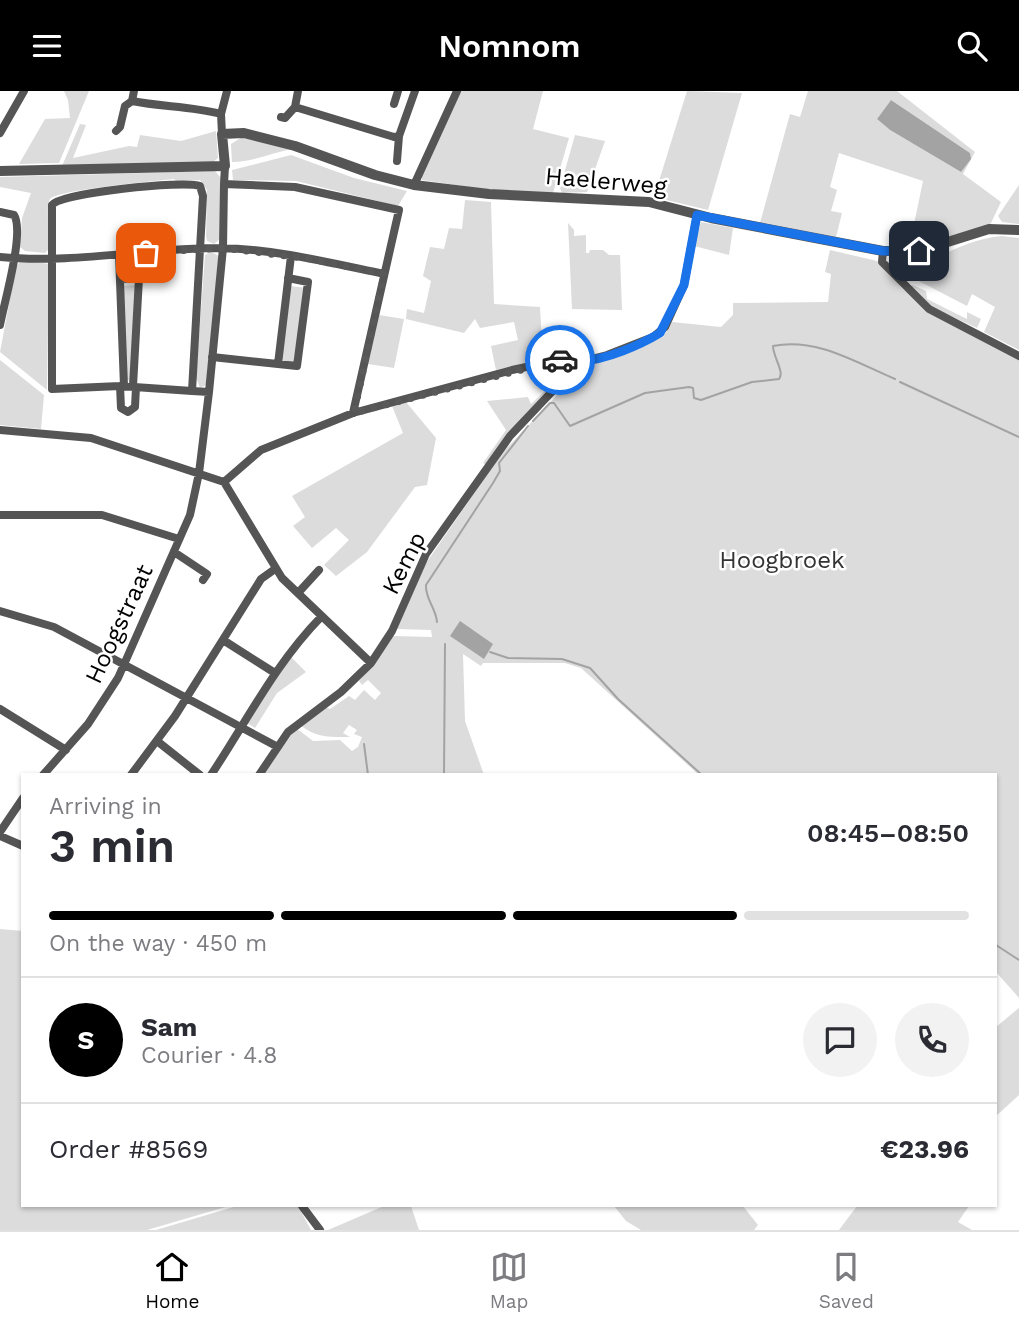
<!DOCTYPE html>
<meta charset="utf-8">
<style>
body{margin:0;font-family:"Work Sans",sans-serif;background:#f2f2f3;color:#2b2b33;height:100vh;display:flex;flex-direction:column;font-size:26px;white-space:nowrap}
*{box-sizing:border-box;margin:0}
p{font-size:23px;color:#7c7c81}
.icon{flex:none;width:38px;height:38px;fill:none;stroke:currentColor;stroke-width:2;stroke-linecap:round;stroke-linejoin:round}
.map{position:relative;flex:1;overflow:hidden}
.details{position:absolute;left:21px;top:682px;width:976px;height:434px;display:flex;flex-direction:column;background:#fff;border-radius:0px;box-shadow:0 2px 5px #0004}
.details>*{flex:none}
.pin{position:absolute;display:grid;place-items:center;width:60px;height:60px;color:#fff;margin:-30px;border-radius:14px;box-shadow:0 4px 10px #0006}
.courier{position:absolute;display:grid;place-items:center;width:70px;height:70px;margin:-35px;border:5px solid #1a73e8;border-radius:50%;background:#fff;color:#222;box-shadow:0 2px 9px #0007}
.overview em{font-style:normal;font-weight:600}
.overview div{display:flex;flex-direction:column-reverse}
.overview{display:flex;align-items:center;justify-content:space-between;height:119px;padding:0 28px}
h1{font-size:46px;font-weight:600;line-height:52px}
.bar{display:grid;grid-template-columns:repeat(4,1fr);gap:10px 7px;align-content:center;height:84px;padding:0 28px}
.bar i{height:9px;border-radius:5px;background:#e1e1e2}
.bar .active{background:#000}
.bar p{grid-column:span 4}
.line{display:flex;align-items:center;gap:18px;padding:0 28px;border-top:2px solid #e1e1e2}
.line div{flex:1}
.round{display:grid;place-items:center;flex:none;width:74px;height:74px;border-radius:37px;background:#f2f2f3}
header{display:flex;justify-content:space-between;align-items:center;height:91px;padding:0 28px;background:#000;color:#fff;font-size:32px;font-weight:600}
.dock{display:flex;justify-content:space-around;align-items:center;height:98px;border-top:2px solid #e1e1e2;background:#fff;font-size:19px;color:#7c7c81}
.dock a{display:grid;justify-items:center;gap:4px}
.dock .active{color:#000}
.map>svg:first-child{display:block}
.green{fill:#dcdcdc;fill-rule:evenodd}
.water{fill:#a3a3a3}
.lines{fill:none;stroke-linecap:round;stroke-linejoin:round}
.stream{stroke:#a3a3a3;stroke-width:2}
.minor{stroke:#555;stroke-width:8}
.tertiary{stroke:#555;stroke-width:10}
.done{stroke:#595959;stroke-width:7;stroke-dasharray:0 12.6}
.route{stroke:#1a73e8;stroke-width:9}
.labels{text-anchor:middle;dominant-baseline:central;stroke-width:5;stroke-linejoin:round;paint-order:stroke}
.street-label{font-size:24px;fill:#000;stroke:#fff}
.park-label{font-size:24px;fill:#333;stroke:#fff}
</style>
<header><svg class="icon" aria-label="menu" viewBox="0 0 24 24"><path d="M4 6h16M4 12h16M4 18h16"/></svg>Nomnom<svg class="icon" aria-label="search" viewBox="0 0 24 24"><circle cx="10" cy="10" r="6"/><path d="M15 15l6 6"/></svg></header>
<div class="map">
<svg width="1019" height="1139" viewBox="0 0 1019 1139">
<rect width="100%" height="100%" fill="#fff"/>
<path class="green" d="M 64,0 L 89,0 L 59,72 L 19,73 L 45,28 L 70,27 L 68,9 Z
M 459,0 L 543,0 L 533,38 L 569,47 L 553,102 L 490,99 L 422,89 L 422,82 Z
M 687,0 L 742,2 L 708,119 L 654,106 Z
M 808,0 L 897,0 L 975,61 L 963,83 L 1001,111 L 990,134 L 909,157 L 923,90 L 839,62 L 830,96 L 837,99 L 831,120 L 842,122 L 836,146 L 760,132 L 790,23 L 800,26 ZM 891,9 L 970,62 L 961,81 L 890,39 L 877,28 Z
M 80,33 L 86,34 L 73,67 L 129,55 L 137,56 L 140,44 L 181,50 L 216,40 L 218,67 L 213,71 L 62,75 Z
M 575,44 L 605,50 L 587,101 L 562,102 L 560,97 Z
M 242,46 L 294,58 C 272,61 254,71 232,71 L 231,53 Z
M 291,64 L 354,87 L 407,100 L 398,115 L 296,90 L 233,89 L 232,79 Z
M 215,80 L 221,87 L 220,148 L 214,153 L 207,150 L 206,145 L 207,99 L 200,89 L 177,91 L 174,88 C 156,90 57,99 50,108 C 46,115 49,148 49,158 L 45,162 L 25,160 L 20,156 L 22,127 L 31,102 L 0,96 L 0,86 Z
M 1019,94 L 1019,133 L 1002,131 L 998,125 Z
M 465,109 L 491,111 L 494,213 L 540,216 L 543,268 L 496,279 L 491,255 L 518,249 L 514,231 L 480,237 L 475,228 L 464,242 L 406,228 L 407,218 L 424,222 L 431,190 L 423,185 L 430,156 L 444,158 L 449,137 L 462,138 Z
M 701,131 L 733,137 L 729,164 L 694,155 Z
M 568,132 L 574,139 L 574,145 L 586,144 L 586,162 L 589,162 L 590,159 L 603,159 L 609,164 L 620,164 L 622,219 L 572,218 Z
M 1002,145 L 1019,147 L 1019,259 L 984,241 L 995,216 L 972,203 L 967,215 L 911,186 L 904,190 L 885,170 C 898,171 910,173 923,170 C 951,162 972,147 1002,145 Z
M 830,159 L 877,170 L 904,199 L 1019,267 L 1019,907 L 996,881 L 996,684 L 699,684 L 581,577 L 565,572 L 483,572 L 481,575 L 463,563 L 465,630 L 484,684 L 263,684 L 296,637 L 313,650 L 340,649 L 352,660 L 358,656 L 362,646 L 354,643 L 357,639 L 349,634 L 343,642 L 350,646 C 329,646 317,647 300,634 L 326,616 L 330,618 L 349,605 L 355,609 L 364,599 L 375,609 L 381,602 L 368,589 L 362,594 L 359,590 L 393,545 L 432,546 L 431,539 L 397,538 L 424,475 L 502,362 L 579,281 L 589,273 L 663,246 L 672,231 L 721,236 L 733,224 L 733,212 L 828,211 L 831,183 L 825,181 Z
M 211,161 L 219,165 L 206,294 L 200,297 L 196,286 L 205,164 Z
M 143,166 L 144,182 L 122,183 L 124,167 Z
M 21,169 L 49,173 L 47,299 L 0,261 L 16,176 Z
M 137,194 L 132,292 L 126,287 L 123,195 Z
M 913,194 L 926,200 L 927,208 L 967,228 L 967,221 L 981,228 L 977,237 L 933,217 L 909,195 Z
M 290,195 L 307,197 L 296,272 L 284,272 L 282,267 Z
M 379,224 L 404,228 L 394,277 L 368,273 Z
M 0,269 L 44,304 L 41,338 L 0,334 Z
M 560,270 L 569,271 L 572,277 L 486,374 L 483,372 L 506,339 L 487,310 L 528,306 L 531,313 L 564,282 Z
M 406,311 L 436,347 L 427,394 L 415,396 L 367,461 L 336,485 L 324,474 L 349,449 L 336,437 L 312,457 L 293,435 L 305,426 L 292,405 L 403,342 L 392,315 Z
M 290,565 L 306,581 L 277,602 L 255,637 L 247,632 Z
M 0,838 L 23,840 L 23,1115 L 229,1115 L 147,1139 L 0,1139 Z
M 1019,917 L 1019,1004 L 996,1025 L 996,936 Z
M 237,1115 L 298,1115 L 311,1139 L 156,1139 Z
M 384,1115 L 411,1115 L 419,1139 L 328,1139 Z
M 614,1115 L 743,1115 L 758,1134 L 754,1139 L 641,1139 L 626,1130 Z
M 857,1115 L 969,1115 L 958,1131 L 972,1139 L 839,1139 Z"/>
<path class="water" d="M 891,9 L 970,62 L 971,68 L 961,81 L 890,39 L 877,28 Z
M 460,530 L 493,553 L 484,568 L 450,545 Z"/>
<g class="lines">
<path class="stream" d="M 900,291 L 1019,346
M 533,330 L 550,312 L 554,312 L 570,335 L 645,302 L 689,296 L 693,297 L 694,307 L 701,309 L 752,291 L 779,288 C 785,281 773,266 773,255 C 816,246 857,272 895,288
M 437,531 C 436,517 425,508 426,494 L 493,392 L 500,380 L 499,372 L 528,335
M 490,561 L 508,567 L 562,568 L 590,577 L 618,608 L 702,684
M 364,653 L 368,684
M 444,684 L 445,553
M 996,854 L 1019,869"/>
<path class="minor" d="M 132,10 C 162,16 191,15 221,23
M 394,13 L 398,0
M 295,16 L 394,46 L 399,45
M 281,26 L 285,27 L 295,16 L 298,0
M 116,40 L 120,36 L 125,15 L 132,10 L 134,0
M 0,42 L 24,0
M 222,43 L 221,23 L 227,0
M 397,70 L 399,45 L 415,0
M 225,75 L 224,93 L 295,96 L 399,119 L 353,322
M 414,94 L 457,0
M 0,121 L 14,124 C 25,141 4,212 0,234
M 883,160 L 882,171 L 929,218 L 1019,265
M 119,164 L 124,295
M 0,166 C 73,173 147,157 220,157 C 275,158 331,172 384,183
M 120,188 L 139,187 L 133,295
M 212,266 L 297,275 L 308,191 L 288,187
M 278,273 L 291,165
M 120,295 L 121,317 L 128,321 L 135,316 L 136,296
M 192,300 L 120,295 L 52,298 L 52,114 C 60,102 184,89 200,95 L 203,105 L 192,300 L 209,301 L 223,157 L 224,93
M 0,339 L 91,347 L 224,391 L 282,487 L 371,572
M 224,391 L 261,359 L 353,322 L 512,279 L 568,267 L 580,271 L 607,264 L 653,246 L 665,236 L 684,194 L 697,124
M 0,424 L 102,424 L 179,448
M 174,461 L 207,483 L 203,489
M 298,502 L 319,479
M 0,520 L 54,536 L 276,655
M 223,549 L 275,582
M 0,618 L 66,659
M 157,650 L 200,684
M 43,684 L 88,633 L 118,587 L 190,424 L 199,382 L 209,301
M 131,684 L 175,625 L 261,488 L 275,478
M 211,684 C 247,630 275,573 321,526
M 259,684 L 288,641 L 341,601 L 371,572 L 392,540 L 426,463 L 510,345 L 580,271
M 0,741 L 23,707
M 0,745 L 23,755
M 302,1115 L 320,1139"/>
<path class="tertiary" d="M 0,80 L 225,75 L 222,43 L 244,42 L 295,55 L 375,84 L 414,94 L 489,103 L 649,111 L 711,127 L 883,160 L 919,160 L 989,138 L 1019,139"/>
</g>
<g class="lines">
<path class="done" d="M 146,162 L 223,157 L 310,168 L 384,183 L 354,322 L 560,269"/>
<path class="route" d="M 560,269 C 568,267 573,271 581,270 C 606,269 640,254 660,242 L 684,194 L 697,124 L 883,160 L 919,160"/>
</g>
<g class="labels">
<g class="street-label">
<text transform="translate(606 90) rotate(5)">Haelerweg</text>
<text transform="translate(404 472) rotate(-63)">Kemp</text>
<text transform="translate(119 533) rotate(-65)">Hoogstraat</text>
</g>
<g class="park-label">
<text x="782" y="469">Hoogbroek</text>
</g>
</g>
</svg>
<div class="pin" style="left:146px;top:162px;background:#ea580c"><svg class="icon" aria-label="bag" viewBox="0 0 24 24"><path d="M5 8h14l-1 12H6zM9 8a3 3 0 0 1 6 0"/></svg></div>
<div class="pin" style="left:919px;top:160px;background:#1f2937"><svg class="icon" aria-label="home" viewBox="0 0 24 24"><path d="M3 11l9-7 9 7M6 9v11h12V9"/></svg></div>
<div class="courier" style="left:560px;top:269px"><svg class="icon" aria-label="car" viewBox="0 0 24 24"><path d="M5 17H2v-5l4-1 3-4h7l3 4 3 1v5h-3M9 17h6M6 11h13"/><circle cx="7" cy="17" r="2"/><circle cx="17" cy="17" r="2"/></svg></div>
<section class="details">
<div class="overview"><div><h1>3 min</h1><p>Arriving in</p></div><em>08:45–08:50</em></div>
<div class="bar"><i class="active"></i><i class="active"></i><i class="active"></i><i></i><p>On the way · 450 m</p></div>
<div class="line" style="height:126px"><b class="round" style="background:#000;color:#fff">S</b><div><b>Sam</b><p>Courier · 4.8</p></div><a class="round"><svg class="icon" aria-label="chat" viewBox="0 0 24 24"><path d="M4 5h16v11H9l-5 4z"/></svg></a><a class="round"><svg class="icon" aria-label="phone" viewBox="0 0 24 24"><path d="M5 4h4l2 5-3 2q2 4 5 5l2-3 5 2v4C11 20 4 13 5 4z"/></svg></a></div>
<div class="line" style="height:91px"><div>Order #8569</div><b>€23.96</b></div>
</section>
</div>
<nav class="dock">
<a class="active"><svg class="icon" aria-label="home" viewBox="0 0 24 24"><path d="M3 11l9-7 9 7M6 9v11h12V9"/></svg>Home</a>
<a><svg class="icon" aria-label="map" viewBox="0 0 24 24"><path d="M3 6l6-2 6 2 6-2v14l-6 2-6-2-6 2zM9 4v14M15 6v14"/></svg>Map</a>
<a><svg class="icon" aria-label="saved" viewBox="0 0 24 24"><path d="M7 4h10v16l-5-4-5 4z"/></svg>Saved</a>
</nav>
